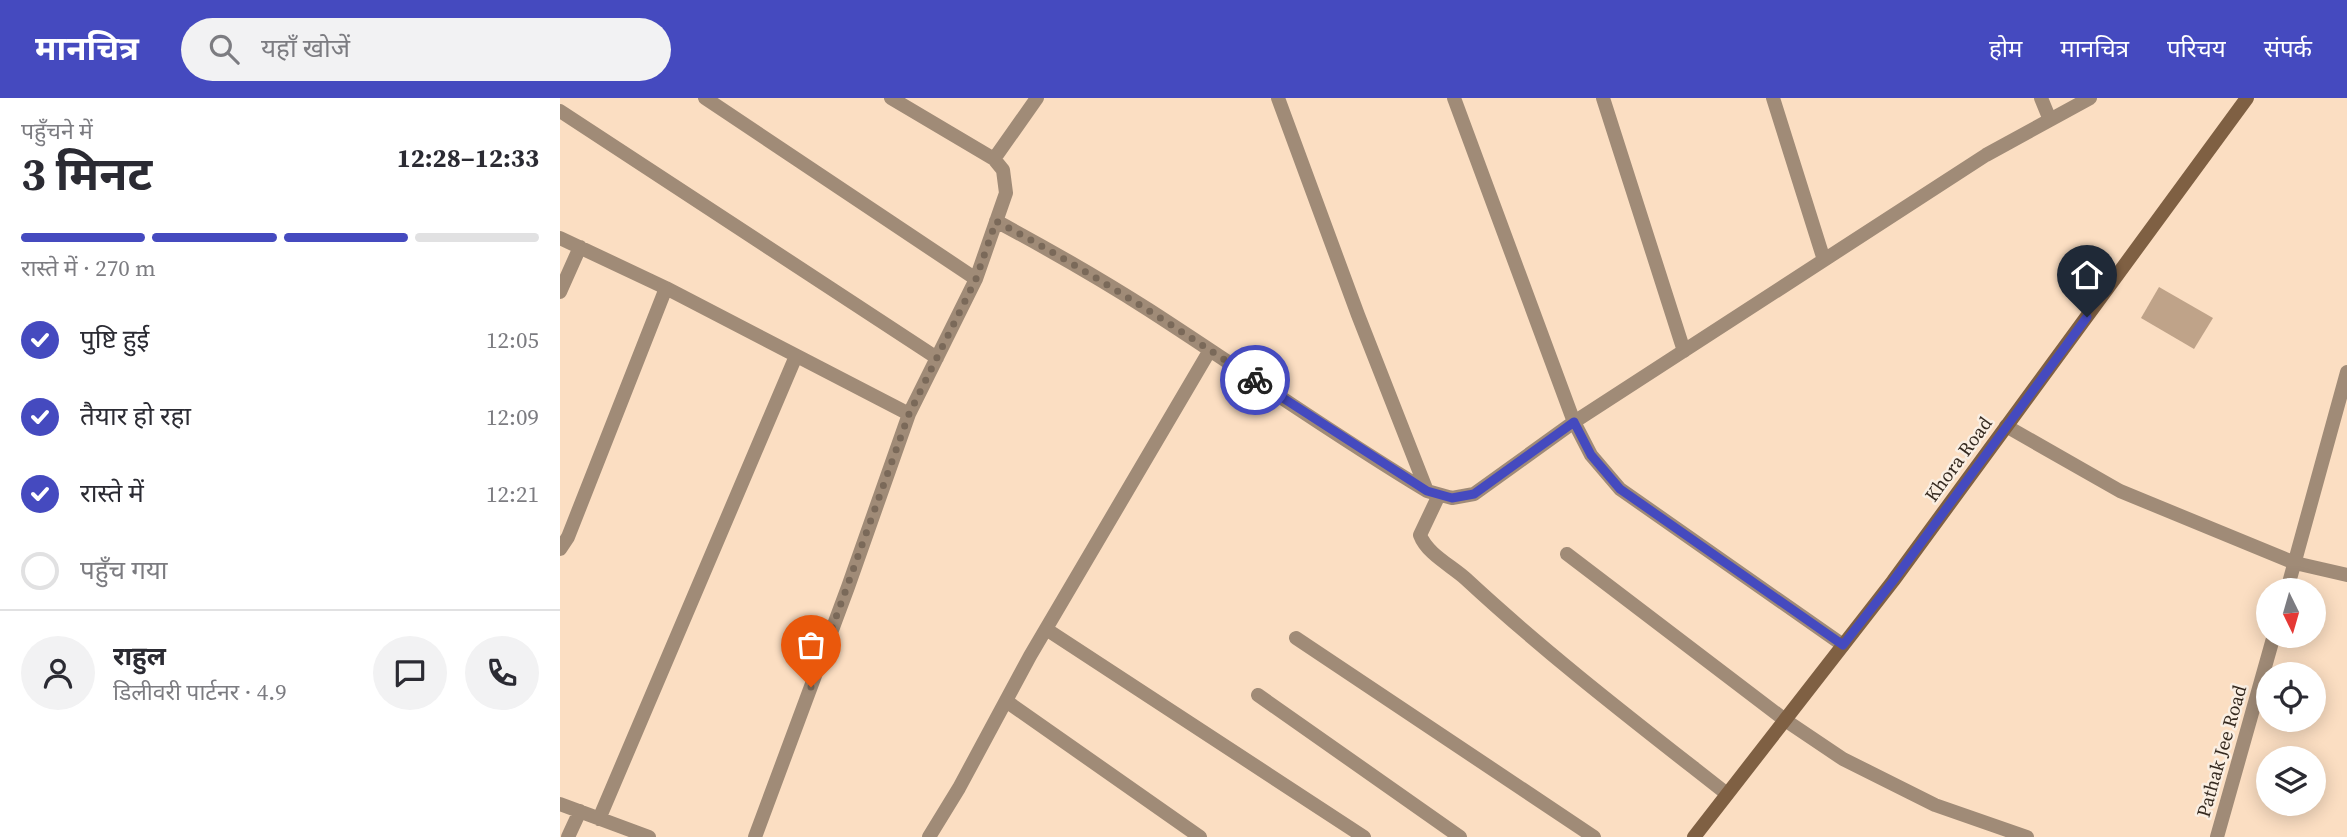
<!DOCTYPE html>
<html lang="hi">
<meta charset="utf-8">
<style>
body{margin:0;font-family:"Source Serif 4","Noto Sans Devanagari",serif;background:#f2f2f3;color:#2b2b33;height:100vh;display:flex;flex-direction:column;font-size:26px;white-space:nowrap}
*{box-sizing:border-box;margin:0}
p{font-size:23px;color:#7c7c81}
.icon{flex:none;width:38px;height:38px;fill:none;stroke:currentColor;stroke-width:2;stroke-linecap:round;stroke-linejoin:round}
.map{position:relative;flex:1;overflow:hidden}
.details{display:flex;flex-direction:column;background:#fff;width:560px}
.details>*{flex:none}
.needle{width:46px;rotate:175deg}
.tools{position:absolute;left:1696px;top:480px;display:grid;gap:14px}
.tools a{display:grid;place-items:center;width:70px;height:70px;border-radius:50%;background:#fff;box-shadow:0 4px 18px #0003;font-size:35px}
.pin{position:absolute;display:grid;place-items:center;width:60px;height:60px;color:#fff;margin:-72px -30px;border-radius:50% 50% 50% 0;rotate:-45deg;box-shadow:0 0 7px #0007}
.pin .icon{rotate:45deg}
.courier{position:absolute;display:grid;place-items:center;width:70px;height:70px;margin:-35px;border:5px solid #454abf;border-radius:50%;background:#fff;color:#222;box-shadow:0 2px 9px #0007}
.headline em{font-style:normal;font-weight:700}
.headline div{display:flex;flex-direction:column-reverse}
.headline{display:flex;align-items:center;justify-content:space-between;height:119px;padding:0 21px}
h1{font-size:46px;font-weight:700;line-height:52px}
.bar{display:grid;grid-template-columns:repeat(4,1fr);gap:10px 7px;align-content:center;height:84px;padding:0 21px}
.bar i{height:9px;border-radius:5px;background:#e1e1e2}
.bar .current{background:#454abf}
.bar p{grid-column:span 4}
.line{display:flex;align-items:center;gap:18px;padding:0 21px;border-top:2px solid #e1e1e2}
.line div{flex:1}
.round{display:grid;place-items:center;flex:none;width:74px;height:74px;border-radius:37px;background:#f2f2f3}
ol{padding:0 21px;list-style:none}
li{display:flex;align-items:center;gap:21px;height:77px}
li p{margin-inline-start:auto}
li .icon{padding:7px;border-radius:50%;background:#454abf;color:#fff;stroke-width:4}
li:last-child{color:#7c7c81}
li i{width:38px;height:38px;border:4px solid #e1e1e2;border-radius:50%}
header{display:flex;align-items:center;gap:42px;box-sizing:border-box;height:98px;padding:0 35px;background:#454abf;color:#fff}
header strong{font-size:33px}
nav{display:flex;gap:38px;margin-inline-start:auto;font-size:24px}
.search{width:490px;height:63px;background:#f2f2f3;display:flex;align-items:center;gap:18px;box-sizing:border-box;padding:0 24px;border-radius:38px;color:#7c7c81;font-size:26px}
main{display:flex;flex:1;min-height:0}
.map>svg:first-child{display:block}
.building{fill:#bfa389}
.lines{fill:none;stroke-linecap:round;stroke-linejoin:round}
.street{stroke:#a08b77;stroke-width:14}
.secondary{stroke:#7f6043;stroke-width:14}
.done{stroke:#7a6959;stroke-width:7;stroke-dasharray:0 12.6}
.route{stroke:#454abf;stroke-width:9}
.labels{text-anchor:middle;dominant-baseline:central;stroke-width:5;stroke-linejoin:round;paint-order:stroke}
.street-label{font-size:19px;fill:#352a20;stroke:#faefe3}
</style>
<header>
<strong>मानचित्र</strong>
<div class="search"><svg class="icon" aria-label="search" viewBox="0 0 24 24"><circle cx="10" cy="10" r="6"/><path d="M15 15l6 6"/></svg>यहाँ खोजें</div>
<nav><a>होम</a><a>मानचित्र</a><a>परिचय</a><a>संपर्क</a></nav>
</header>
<main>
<section class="details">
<div class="headline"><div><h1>3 मिनट</h1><p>पहुँचने में</p></div><em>12:28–12:33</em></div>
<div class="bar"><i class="current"></i><i class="current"></i><i class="current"></i><i></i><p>रास्ते में · 270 m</p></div>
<ol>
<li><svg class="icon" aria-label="check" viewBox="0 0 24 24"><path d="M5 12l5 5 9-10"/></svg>पुष्टि हुई<p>12:05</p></li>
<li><svg class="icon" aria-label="check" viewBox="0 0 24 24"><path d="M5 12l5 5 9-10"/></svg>तैयार हो रहा<p>12:09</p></li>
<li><svg class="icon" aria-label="check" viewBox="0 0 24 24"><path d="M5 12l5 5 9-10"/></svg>रास्ते में<p>12:21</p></li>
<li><i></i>पहुँच गया</li>
</ol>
<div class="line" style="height:126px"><a class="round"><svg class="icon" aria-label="person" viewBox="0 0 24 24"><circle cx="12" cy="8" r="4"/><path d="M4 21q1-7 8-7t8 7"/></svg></a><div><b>राहुल</b><p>डिलीवरी पार्टनर · 4.9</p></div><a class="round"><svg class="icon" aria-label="chat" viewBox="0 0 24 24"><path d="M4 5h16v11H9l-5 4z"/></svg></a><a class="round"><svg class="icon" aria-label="phone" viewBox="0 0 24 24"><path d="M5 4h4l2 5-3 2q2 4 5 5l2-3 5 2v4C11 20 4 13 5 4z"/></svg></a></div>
</section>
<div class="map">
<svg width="1787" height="739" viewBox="0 0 1787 739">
<rect width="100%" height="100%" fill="#fbdec2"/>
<path class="building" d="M 1599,189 L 1653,220 L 1634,251 L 1581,220 Z"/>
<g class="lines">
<path class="street" d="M 145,0 L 416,181
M 718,0 L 798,217 L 867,393 L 892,400 L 914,396 L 1014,324 L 1426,57 L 1530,0
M 894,0 L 1014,324 L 1031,357 L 1060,391 L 1283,547
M 1043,0 L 1124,253
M 1213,0 L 1264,162
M 1481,0 L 1490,22
M 0,13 L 377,260
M 434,61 L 477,0
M 436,123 C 488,151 539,180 589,212 C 682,272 772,336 867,393
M 0,140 L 106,190 L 349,316
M 0,194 L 20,149
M 1446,328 L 1560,393 L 1735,465 L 1787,477
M 879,397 L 860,437 C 867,456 892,468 906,481 C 989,558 1078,626 1167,696
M 0,451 L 8,439 L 106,190
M 1007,456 L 1225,622 L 1283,661 L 1375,707 L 1467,739
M 1727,492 L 1787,274
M 486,531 L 804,739
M 736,540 L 1034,739
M 698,597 L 900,739
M 446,603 L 640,739
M 0,706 L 89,739
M 39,721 L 236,258
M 8,739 L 20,713
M 195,739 L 288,489 L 349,316 L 416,181 L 446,95 L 443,72 L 434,61 L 331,0
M 369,739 L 399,690 L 470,558 L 650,252
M 1657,739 L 1714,537"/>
<path class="secondary" d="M 1134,739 L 1333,483 L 1687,0"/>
</g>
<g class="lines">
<path class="done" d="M 251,589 L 349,316 L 416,181 L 436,123 C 526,171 611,226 695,282"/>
<path class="route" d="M 695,282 L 867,393 L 892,400 L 914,396 L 1014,324 L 1031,357 L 1060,391 L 1283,547 L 1333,483 L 1527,219"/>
</g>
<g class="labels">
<g class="street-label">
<text transform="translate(1398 361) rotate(-54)">Khora Road</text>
<text transform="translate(1661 653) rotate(-74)">Pathak Jee Road</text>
</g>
</g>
</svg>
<div class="tools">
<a><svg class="needle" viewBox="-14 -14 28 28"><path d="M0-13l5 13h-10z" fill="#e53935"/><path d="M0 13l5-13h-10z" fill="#7c7c81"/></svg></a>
<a><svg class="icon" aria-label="locate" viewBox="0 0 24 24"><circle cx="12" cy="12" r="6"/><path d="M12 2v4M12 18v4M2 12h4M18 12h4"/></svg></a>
<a><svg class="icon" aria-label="layers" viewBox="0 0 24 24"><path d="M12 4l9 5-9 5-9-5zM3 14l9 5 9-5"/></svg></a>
</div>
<div class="pin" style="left:251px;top:589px;background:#ea580c"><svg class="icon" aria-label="bag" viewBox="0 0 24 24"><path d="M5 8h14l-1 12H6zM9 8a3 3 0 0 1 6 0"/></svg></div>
<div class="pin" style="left:1527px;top:219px;background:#1f2937"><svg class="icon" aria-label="home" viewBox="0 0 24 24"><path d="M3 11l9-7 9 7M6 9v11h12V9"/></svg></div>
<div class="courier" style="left:695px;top:282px"><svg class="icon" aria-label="bike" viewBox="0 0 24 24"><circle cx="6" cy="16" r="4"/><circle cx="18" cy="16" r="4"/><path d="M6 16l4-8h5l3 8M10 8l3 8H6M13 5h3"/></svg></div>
</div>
</main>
